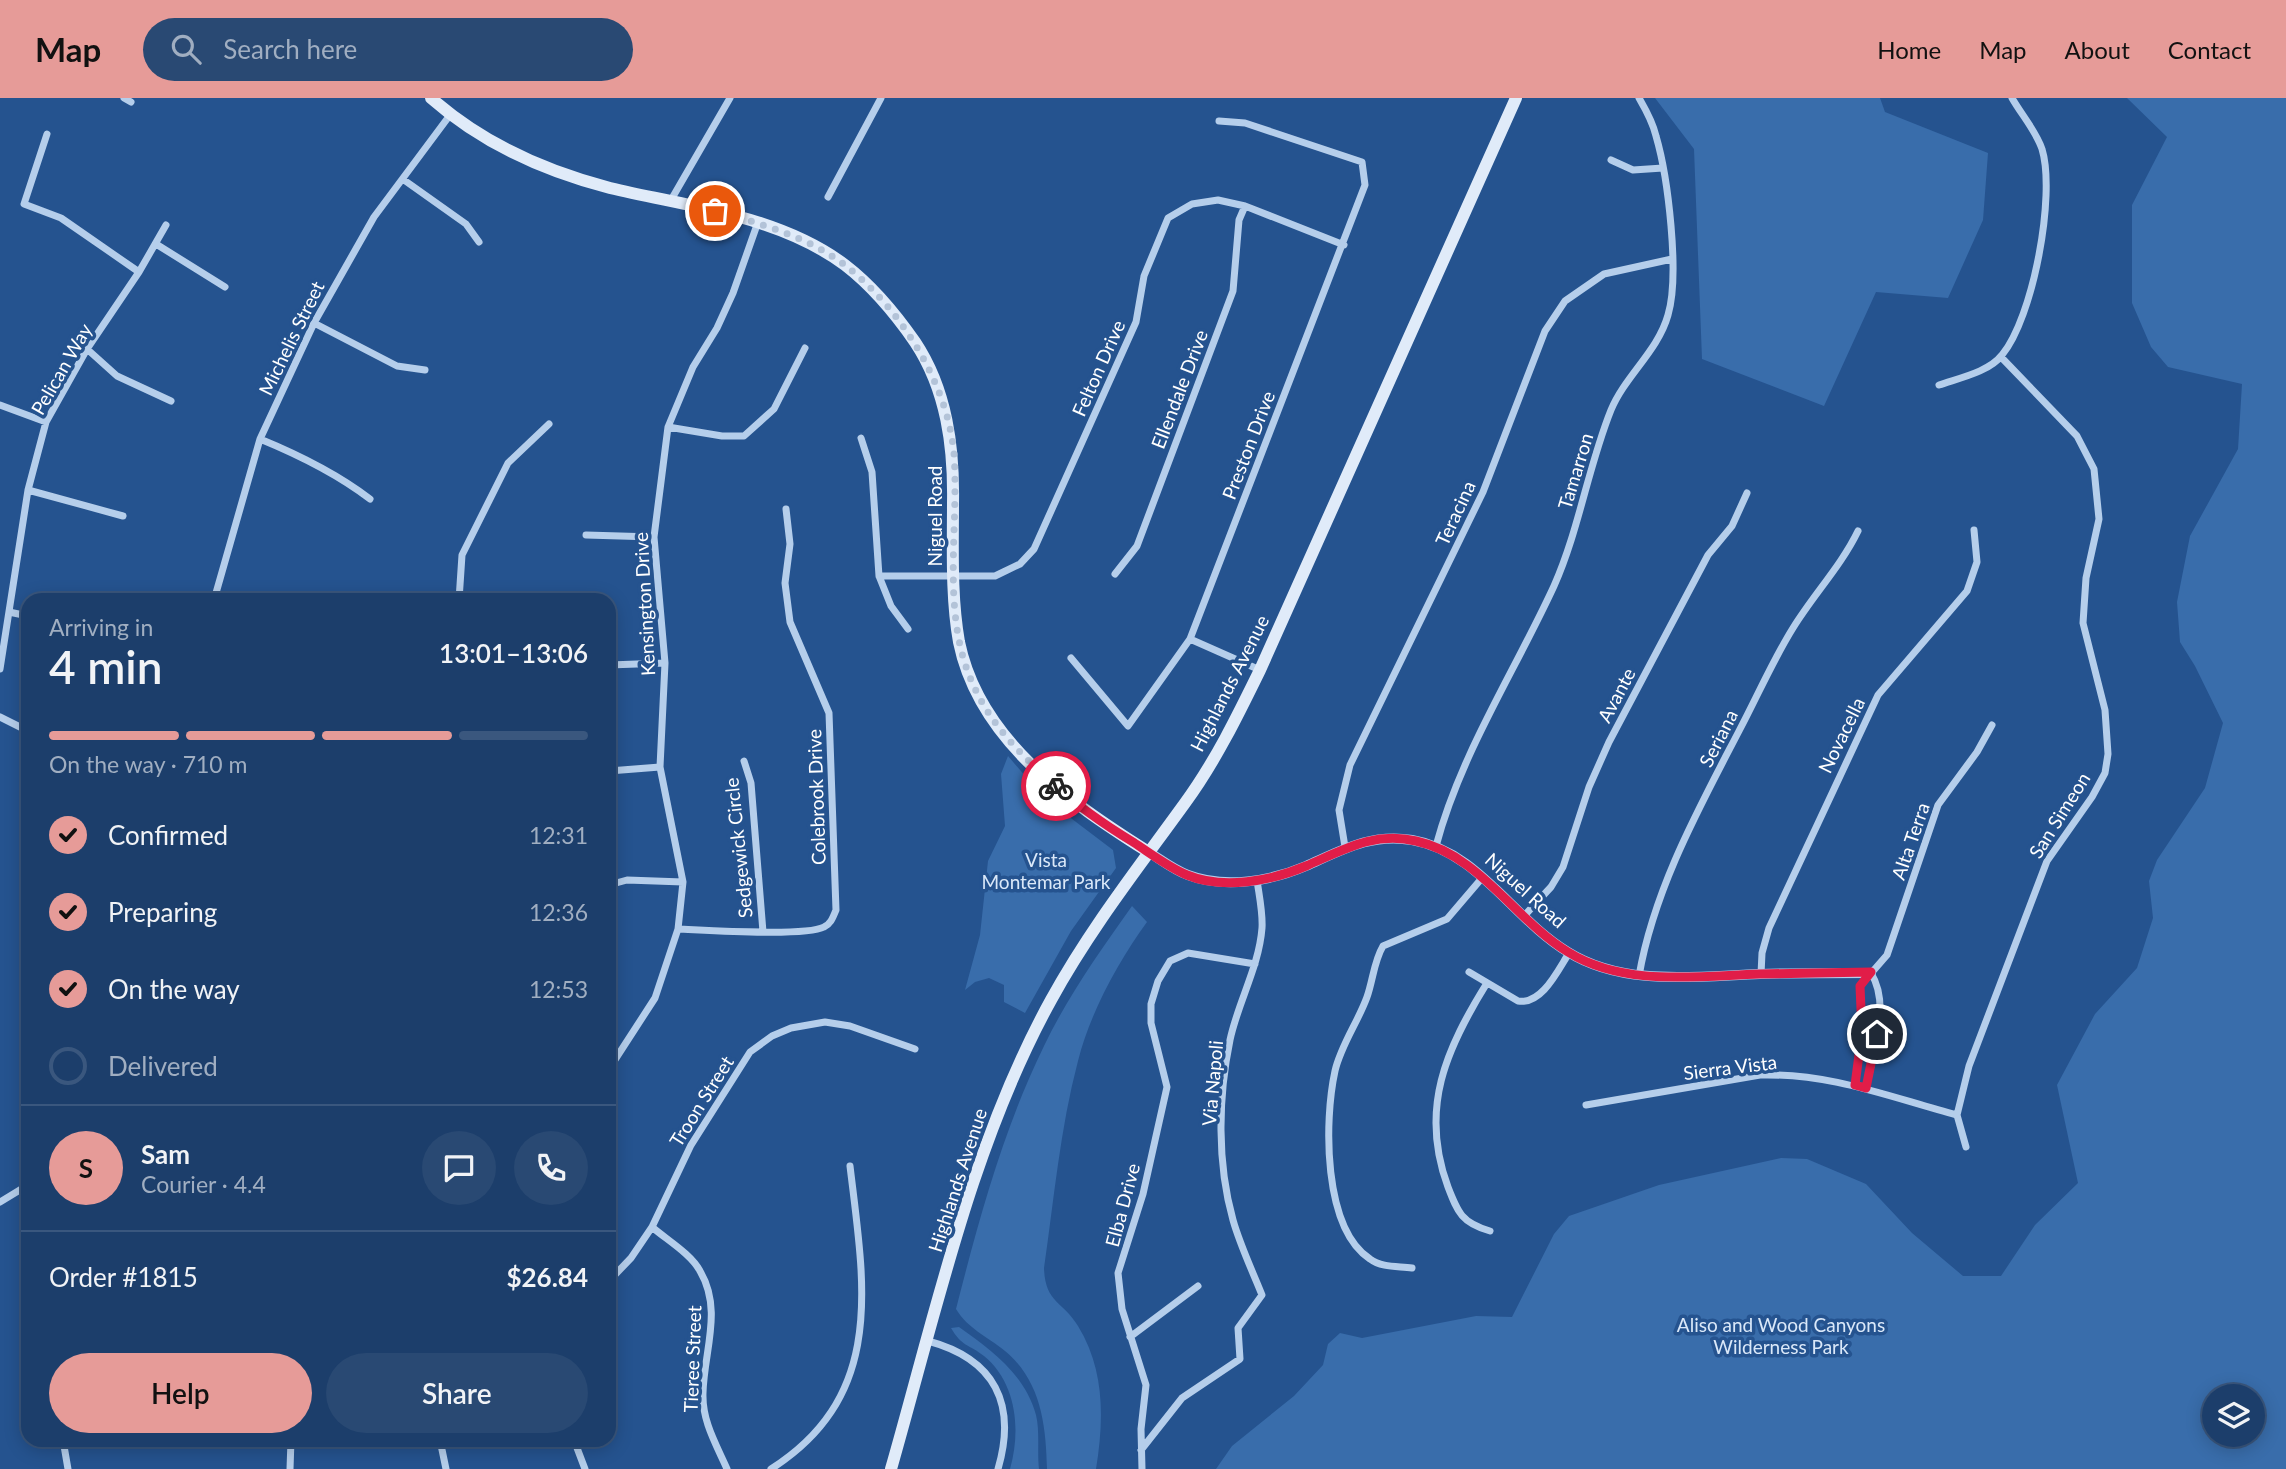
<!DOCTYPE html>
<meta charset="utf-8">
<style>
body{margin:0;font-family:Lato,sans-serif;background:#294973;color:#f1f3f6;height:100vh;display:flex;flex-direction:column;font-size:26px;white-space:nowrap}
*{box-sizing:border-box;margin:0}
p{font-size:23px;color:#a0aec1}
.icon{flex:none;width:38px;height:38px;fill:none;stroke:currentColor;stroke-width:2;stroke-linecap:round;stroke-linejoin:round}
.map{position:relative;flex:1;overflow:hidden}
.side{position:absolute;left:21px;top:495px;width:595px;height:854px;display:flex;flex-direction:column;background:#1c3e6b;border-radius:21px;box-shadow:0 4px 18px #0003,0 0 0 2px #3a577e}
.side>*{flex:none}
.tools{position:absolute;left:2202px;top:1286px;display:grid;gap:14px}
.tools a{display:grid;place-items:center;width:63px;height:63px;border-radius:50%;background:#1c3e6b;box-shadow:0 4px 18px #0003,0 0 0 2px #3a577e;font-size:35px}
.pin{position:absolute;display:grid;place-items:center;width:60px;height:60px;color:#fff;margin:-30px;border:4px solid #fff;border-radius:50%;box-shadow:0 2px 7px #0007}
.courier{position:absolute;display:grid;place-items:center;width:70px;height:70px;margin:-35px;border:5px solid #e11d48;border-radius:50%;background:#fff;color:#222;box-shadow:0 2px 9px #0007}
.overview em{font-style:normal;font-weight:600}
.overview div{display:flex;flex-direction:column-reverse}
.overview{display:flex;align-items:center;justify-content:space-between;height:119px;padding:0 28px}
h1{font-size:46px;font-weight:600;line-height:52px}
.bar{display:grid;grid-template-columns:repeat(4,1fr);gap:10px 7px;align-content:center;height:84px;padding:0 28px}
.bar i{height:9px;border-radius:5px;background:#3a577e}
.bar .on{background:#e69b98}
.bar p{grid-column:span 4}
.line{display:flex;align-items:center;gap:18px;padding:0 28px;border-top:2px solid #3a577e}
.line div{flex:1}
.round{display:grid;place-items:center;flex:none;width:74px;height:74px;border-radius:37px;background:#294973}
ol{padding:0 28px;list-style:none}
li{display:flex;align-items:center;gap:21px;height:77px}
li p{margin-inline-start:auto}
li .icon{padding:7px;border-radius:50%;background:#e69b98;color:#111;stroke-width:4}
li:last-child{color:#a0aec1}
li i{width:38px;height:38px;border:4px solid #3a577e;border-radius:50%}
.primary-button{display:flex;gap:14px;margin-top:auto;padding:14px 28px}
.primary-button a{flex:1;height:80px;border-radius:42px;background:#e69b98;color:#111;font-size:28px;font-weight:600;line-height:80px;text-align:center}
.primary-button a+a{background:#294973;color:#f1f3f6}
header{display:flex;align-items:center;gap:42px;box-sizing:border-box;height:98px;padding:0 35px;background:#e69b98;color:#111}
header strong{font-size:33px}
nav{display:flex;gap:38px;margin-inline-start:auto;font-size:24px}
.search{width:490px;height:63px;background:#294973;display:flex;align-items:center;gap:18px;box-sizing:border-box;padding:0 24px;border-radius:38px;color:#a0aec1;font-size:26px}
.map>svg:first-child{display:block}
.green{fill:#396dab;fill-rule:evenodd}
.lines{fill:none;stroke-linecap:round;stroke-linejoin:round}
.minor{stroke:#b5ceeb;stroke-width:7}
.tertiary{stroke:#b5ceeb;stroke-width:10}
.secondary{stroke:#e0ebf9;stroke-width:12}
.done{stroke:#b3c3d8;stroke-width:7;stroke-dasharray:0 12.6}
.route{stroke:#e11d48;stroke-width:9}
.labels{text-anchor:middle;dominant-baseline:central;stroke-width:7;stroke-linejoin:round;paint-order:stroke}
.street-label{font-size:19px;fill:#fff;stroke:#25538f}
.park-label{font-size:19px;fill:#dae8f9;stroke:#25538f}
</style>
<header>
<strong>Map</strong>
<div class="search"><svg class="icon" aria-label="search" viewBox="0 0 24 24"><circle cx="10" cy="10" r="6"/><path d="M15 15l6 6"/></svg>Search here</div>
<nav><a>Home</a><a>Map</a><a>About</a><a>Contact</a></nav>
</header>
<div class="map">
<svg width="2286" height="1371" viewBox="0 0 2286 1371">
<rect width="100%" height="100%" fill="#25538f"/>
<path class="green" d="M 1655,0 L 1880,0 L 1885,14 L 1988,55 L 1983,122 L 1948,200 L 1876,194 L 1824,308 L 1702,261 L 1694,51 Z
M 2127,0 L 2286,0 L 2286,1371 L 1216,1371 L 1232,1348 L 1294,1298 L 1323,1267 L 1328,1246 L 1340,1235 L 1362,1240 L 1476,1218 L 1512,1219 L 1554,1136 L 1569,1118 L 1659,1087 L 1781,1060 L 1807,1061 L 1866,1086 L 1912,1135 L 1963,1178 L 2001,1178 L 2035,1127 L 2078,1085 L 2057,987 L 2095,916 L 2137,870 L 2153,820 L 2149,783 L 2157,762 L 2205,690 L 2223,625 L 2195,568 L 2180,544 L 2177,504 L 2190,438 L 2238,351 L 2242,286 L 2168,269 L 2151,249 L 2132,205 L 2132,107 L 2167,39 ZM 2214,1298 L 2252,1298 L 2252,1337 L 2214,1337 Z
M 1008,658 L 1043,699 L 1113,752 L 1116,770 L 1071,833 L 1025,915 L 1004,904 L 1004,887 L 989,880 L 975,884 L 965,892 L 980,837 L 988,763 L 1005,728 L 1001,676 Z
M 1132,808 L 1147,824 C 1118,864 1090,915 1078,963 C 1060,1031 1054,1101 1044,1170 C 1045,1205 1063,1203 1078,1228 C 1105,1272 1104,1322 1096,1371 L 1047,1371 C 1046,1327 1041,1283 1005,1253 C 987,1238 968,1231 956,1211 C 979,1121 1003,1032 1044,948 C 1068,898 1100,853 1132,808 Z
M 959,1229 C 991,1252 1025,1276 1036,1317 C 1040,1333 1037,1354 1039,1371 L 1010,1371 C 1021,1333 1017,1285 984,1258 C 969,1246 962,1249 951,1230 Z"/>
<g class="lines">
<path class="minor" d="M 124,0 L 131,4
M 47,36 L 24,106 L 61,120 L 139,174
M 1611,62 L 1633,72 L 1663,70
M 404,82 L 466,126 L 479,144
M 828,99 L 881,0
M 671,102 L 730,0
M 156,146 L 225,189
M 314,225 L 397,268 L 425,272
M 87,251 L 117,278 L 171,303
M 1939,287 C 1959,280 1989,274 2002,257 C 2033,220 2056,97 2042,51 C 2036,33 2021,16 2012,0
M 0,307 L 46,324
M 668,329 L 722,338 L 744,338 L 774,311 L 805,250
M 861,340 L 872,374 L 879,478 L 891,508 L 908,531
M 260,341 C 299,357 336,375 370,401
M 28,392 L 123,418
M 586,437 L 654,439
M 1115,476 L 1137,448 L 1233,193 L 1239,122 L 1245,108
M 879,478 L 995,478 L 1020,466 L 1034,451 L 1136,224 L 1144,178 L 1168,120 L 1192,106 L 1218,102 L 1245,108 L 1344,147
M 214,502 L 260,341 L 314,225 L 374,119 L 450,17
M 459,502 L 462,457 L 508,365 L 549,326
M 9,514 L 28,518
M 1190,541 L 1260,572
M 1071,560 L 1128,628 L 1190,541 L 1365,87 L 1362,64 L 1245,25 L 1219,23
M 609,567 L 665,565
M 0,571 L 28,392 L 46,324 L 87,251 L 139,174 L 166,127
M 0,619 L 28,633
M 744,663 L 751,685 L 763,834
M 609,673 L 660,669
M 1436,748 C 1461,655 1514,575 1554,488 C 1579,432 1588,369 1611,312 C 1625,278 1658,253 1668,217 C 1680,177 1668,79 1656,38 C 1653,25 1646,12 1639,0
M 1345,749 L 1339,712 L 1350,667 L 1483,394 L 1545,233 L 1565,203 L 1604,176 L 1672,161
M 609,787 L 627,782 L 683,784
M 1524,818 L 1551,789 L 1563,769 L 1589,689 L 1609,644 L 1708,457 L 1732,428 L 1747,395
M 678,831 C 704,832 805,839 824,829 C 831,826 833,819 836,812 L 829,615 L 790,524 L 785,485 L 790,446 L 786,411
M 1469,874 L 1518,903 C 1542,907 1558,872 1569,855
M 1761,876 L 1762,855 L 1769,830 L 1878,597 L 1967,493 L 1977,464 L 1974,432
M 1639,878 C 1654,791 1699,710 1739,633 C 1757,599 1773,562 1793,530 C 1814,496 1841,468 1858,433
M 1487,885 C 1446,951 1419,1011 1448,1089 C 1458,1115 1462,1125 1490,1133
M 609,971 L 655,900 L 678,831 L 683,784 L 660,669 L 665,565 L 654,439 L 668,329 L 693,269 L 717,230 L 733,195 L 758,124
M 1855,987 L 1862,934 L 1860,888 L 1887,857 L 1938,707 L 1977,654 L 1992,627
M 1866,990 C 1873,955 1891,907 1871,875
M 1586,1007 L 1760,977 C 1831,975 1889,999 1957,1017
M 1966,1049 L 1957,1017 L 1969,968 L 2047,763 L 2092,699 L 2105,675 L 2108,656 L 2105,612 L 2083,525 L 2086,480 L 2099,421 L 2094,371 L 2077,338 L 2001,259
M 0,1104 L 28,1087
M 652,1129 C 667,1142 691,1156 700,1173 C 723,1212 704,1253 703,1295 C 702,1323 716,1346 727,1371
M 1412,1170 C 1398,1168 1382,1170 1370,1161 C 1323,1130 1324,1023 1335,973 C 1341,947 1358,924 1367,899 C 1373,882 1374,863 1383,848 L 1447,821 L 1482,780
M 609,1183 L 631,1160 L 652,1129 L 691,1047 L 750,954 L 772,938 L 791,930 L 825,924 L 850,928 L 915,951
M 1130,1239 L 1198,1188
M 928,1243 C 995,1261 1017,1306 998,1371
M 63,1342 L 68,1371
M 440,1342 L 446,1371
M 574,1342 L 585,1371
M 1141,1352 L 1182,1300 L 1240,1261 L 1238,1230 L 1262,1197 C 1252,1172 1240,1147 1233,1122 C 1217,1065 1218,1000 1230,942 C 1238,904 1259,869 1262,830 C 1263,815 1259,797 1257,782
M 290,1371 L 291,1342
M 771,1371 C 887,1297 864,1186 850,1068
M 1142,1371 L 1141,1331 L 1146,1287 L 1122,1211 L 1118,1175 L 1143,1096 L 1167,989 L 1151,925 L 1151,906 L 1158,883 L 1170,863 L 1188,855 L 1255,866"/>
<path class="tertiary" d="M 1147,753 C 1160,761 1174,772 1188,777 C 1225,791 1271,783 1306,768 C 1342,752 1371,735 1412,742 C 1478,753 1513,821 1568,854 C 1624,889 1697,878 1760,876 C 1797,875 1834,875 1871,875"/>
<path class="secondary" d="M 431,0 C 483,46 544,73 610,90 C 689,109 778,117 845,167 C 871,187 897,218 915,244 C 947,292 954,350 953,405 C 953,451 951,499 959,544 C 979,642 1068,703 1147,753
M 891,1371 C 936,1214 972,1045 1051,902 C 1090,831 1138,770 1185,705 C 1215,664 1238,617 1260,572 L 1516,0"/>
</g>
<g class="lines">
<path class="done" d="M 715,113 C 759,125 809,139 846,168 C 901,211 948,286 954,356 C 959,429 942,507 969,577 C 988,625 1019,655 1056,688"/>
<path class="route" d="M 1056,688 C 1080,710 1105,727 1133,744 C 1150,755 1168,769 1187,777 C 1223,792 1271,783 1306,768 C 1343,752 1374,733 1416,743 C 1480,757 1514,821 1568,854 C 1624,889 1697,878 1759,876 C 1796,875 1834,875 1871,874 L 1860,888 L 1862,934 L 1855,987 L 1866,990 L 1877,936"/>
</g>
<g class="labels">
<g class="street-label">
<text transform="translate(291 240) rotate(-64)">Michelis Street</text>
<text transform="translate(1098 270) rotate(-66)">Felton Drive</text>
<text transform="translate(61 271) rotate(-60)">Pelican Way</text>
<text transform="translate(1179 291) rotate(-69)">Ellendale Drive</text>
<text transform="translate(1248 347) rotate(-69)">Preston Drive</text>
<text transform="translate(1575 373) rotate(-73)">Tamarron</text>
<text transform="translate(1455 415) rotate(-65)">Teracina</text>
<text transform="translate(934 418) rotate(-90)">Niguel Road</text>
<text transform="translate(644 506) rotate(-93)">Kensington Drive</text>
<text transform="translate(1229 585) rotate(-63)">Highlands Avenue</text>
<text transform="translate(1616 597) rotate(-62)">Avante</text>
<text transform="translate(1841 637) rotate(-64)">Novacella</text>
<text transform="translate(1718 640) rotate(-63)">Seriana</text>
<text transform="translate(816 699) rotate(-92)">Colebrook Drive</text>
<text transform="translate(2059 717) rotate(-58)">San Simeon</text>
<text transform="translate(1910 743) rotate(-71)">Alta Terra</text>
<text transform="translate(738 750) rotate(-96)">Sedgewick Circle</text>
<text transform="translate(1526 792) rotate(42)">Niguel Road</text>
<text transform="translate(1730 969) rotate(-7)">Sierra Vista</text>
<text transform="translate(1212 985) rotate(-85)">Via Napoli</text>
<text transform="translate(701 1003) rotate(-58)">Troon Street</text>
<text transform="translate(957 1082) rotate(-72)">Highlands Avenue</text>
<text transform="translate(1122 1107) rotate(-75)">Elba Drive</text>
<text transform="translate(692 1261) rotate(-88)">Tieree Street</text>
</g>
<g class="park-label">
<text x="1046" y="761">Vista<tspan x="1046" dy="22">Montemar Park</tspan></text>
<text x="1781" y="1226">Aliso and Wood Canyons<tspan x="1781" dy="22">Wilderness Park</tspan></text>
</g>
</g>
</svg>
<div class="tools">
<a><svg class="icon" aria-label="layers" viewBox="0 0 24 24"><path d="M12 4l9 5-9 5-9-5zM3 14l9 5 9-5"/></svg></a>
</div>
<div class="pin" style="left:715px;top:113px;background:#ea580c"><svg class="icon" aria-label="bag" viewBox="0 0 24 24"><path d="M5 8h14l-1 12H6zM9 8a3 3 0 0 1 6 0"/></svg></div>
<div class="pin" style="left:1877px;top:936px;background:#1f2937"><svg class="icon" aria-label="home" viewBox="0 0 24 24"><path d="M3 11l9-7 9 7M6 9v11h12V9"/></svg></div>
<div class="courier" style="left:1056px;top:688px"><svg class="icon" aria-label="bike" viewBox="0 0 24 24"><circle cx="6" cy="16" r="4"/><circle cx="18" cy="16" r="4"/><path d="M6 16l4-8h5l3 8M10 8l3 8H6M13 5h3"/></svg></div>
<section class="side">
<div class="overview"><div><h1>4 min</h1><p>Arriving in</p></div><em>13:01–13:06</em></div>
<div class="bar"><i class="on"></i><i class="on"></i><i class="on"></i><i></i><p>On the way · 710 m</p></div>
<ol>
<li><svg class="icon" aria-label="check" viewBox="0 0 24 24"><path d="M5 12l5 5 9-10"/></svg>Confirmed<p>12:31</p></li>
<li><svg class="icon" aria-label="check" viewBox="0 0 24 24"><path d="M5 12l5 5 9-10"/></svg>Preparing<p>12:36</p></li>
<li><svg class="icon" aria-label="check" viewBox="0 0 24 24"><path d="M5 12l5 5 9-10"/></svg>On the way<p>12:53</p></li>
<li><i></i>Delivered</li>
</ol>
<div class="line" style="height:126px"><b class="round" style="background:#e69b98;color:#111">S</b><div><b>Sam</b><p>Courier · 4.4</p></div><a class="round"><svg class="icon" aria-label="chat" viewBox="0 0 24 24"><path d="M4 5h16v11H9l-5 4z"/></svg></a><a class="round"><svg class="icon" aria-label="phone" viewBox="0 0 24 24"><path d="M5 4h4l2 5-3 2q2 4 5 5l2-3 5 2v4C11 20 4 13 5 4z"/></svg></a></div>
<div class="line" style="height:91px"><div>Order #1815</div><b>$26.84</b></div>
<div class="primary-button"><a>Help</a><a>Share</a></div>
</section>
</div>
